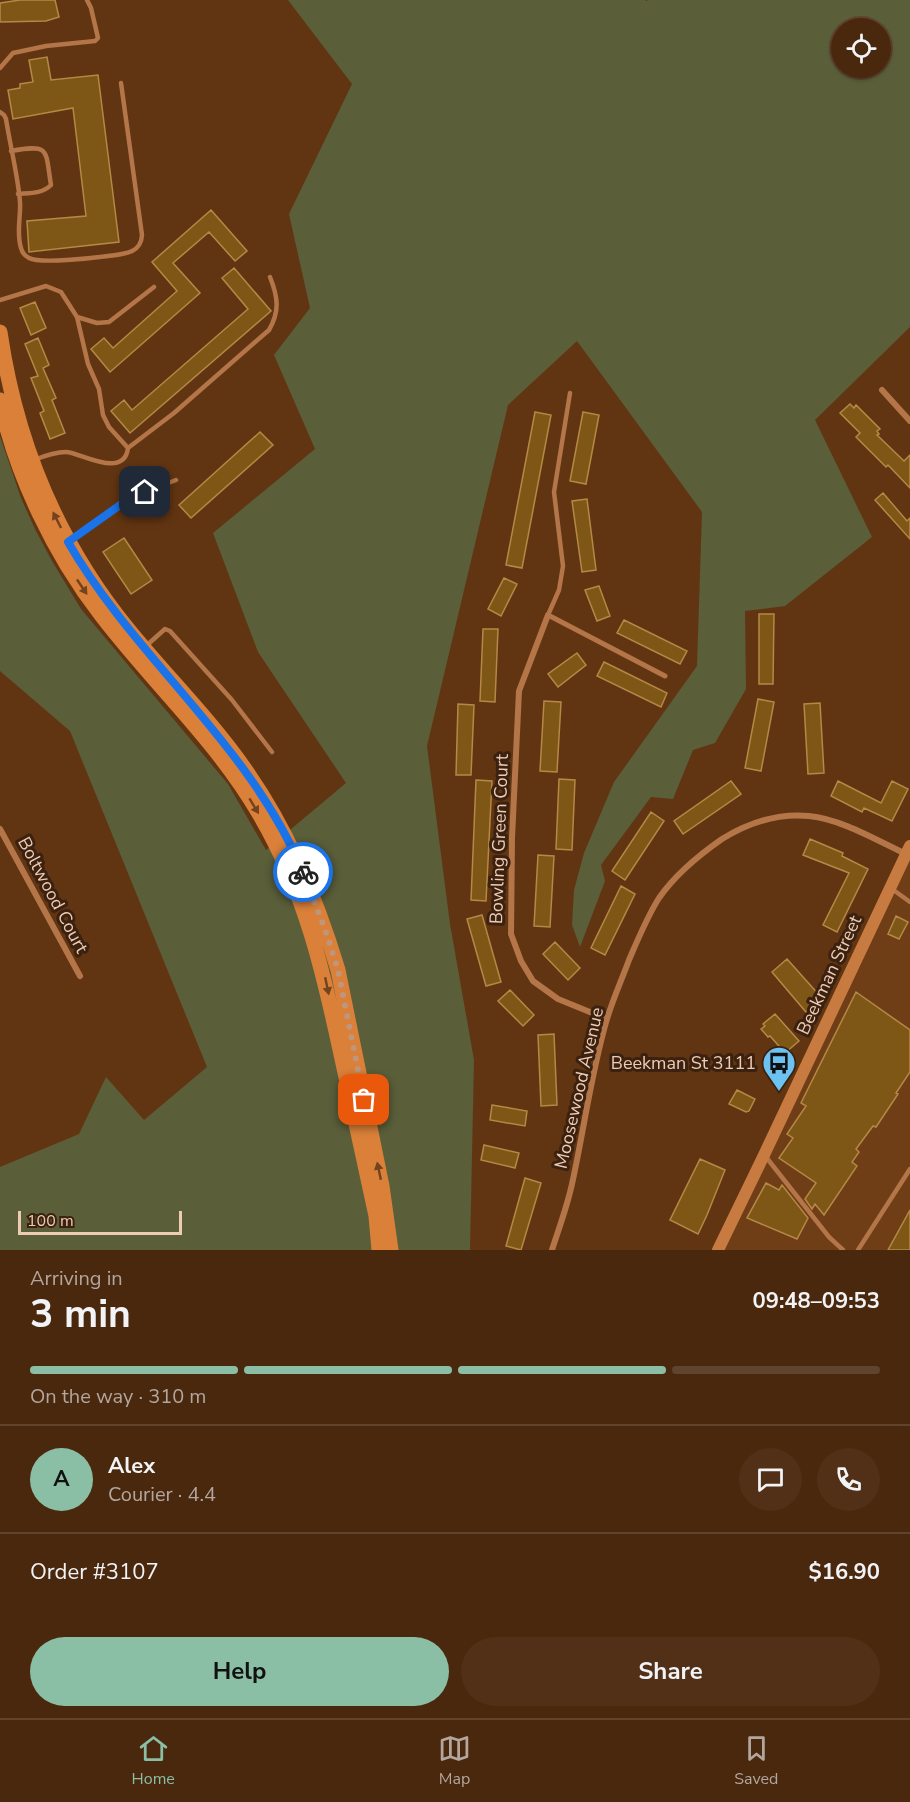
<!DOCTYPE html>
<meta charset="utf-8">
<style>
body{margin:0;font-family:"Nunito Sans",sans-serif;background:#513017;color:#f1f3f6;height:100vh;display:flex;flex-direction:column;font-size:22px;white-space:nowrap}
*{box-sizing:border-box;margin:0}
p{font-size:20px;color:#b2a69e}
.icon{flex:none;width:33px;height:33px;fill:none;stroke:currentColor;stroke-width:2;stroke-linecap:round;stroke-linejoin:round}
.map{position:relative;height:1250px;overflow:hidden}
.details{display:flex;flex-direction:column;background:#4a280e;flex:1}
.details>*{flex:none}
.controls{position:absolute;left:831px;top:18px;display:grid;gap:12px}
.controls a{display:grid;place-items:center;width:60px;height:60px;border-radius:50%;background:#4a280e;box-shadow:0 2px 4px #0004,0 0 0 2px #61442e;font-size:30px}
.scale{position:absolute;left:18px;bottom:15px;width:164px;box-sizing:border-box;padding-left:6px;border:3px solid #eecbb5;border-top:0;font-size:16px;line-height:21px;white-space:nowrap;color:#eecbb5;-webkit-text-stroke:4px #3b210f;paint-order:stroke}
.pin{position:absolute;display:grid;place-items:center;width:51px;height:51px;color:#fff;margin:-26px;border-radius:12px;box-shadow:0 3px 9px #0006}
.courier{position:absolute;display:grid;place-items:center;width:60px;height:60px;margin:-30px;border:4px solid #1a73e8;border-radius:50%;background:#fff;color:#222;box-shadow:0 2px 8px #0007}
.overview em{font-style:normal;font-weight:700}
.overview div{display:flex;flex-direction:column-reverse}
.overview{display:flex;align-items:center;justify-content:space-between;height:102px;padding:0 30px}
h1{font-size:39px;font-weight:700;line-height:45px}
.bar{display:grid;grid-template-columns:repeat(4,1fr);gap:9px 6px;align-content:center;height:72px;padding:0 30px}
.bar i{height:8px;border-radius:4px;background:#61442e}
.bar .on{background:#8abfa5}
.bar p{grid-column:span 4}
.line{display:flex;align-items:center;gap:15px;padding:0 30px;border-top:2px solid #61442e}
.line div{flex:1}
.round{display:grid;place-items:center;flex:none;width:63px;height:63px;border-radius:32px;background:#513017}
.action{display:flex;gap:12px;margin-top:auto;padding:12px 30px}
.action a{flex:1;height:69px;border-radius:36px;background:#8abfa5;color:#111;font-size:24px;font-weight:700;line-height:69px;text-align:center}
.action a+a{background:#513017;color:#f1f3f6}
.tab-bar{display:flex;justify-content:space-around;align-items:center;height:84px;border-top:2px solid #61442e;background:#4a280e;font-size:16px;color:#b2a69e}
.tab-bar a{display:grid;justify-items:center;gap:3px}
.tab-bar .on{color:#8abfa5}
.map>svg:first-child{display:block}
.built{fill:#703e16}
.green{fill:#5a5e39;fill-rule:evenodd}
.building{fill:#7e5716;stroke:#b58846;stroke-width:1.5}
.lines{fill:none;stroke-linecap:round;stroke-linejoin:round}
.service{stroke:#b47548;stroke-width:4.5}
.pedestrian{stroke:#b47548;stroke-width:5}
.minor{stroke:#b47548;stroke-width:6}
.secondary{stroke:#c77b40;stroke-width:12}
.primary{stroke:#da8039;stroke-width:15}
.oneway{fill:#73421e}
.done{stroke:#bd967c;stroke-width:6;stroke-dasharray:0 10.8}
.route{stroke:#1a73e8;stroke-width:8}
.labels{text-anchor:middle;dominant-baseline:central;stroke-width:6;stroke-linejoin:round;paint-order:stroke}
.street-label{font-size:18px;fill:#eecbb5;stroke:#3b210f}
.poi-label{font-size:18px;fill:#eecbb5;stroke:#3b210f;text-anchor:end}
</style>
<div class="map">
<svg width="910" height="1250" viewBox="0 0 910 1250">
<rect width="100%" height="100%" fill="#623512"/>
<path class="built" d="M 910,846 L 910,1250 L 718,1250 Z"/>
<path class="green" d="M 288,0 L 645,0 L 646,1 L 648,0 L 910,0 L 910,327 L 815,420 L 872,537 L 785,606 L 745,611 L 746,689 L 715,743 L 693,750 L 673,799 L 651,797 L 601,865 L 605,881 L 580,947 L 572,925 L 574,890 L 584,853 L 614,782 L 697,666 L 702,512 L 577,341 L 508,405 L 427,746 L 450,924 L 474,1060 L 470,1250 L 0,1250 L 0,1167 L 79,1134 L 106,1077 L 144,1120 L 207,1067 L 70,731 L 0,671 L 0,436 L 21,498 L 35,529 L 52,561 L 81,609 L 228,784 L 266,850 L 346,783 L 258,652 L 213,533 L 315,449 L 274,355 L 310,308 L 289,214 L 352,84 ZM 842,28 L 880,28 L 880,68 L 842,68 Z"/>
<path class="building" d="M 20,0 L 55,0 L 59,17 L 46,21 L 0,22 L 0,3 Z
M 47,57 L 51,80 L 98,75 L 119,242 L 29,252 L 27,221 L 86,216 L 73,108 L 13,119 L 8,90 L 20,88 L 20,84 L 33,82 L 29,60 Z
M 211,210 L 247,251 L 235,261 L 209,232 L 173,263 L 200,293 L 110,372 L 91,349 L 104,338 L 113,348 L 177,291 L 152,262 Z
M 234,268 L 271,311 L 130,433 L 111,411 L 124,400 L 132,410 L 248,309 L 222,278 Z
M 35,302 L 46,328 L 31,335 L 20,308 Z
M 38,338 L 49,365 L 43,368 L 56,398 L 52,400 L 65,433 L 50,439 L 40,413 L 44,411 L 31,378 L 38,376 L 25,344 Z
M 850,404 L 854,408 L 856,405 L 880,429 L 877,431 L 879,434 L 877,435 L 904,461 L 910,455 L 910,488 L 888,465 L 886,467 L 856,437 L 860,433 L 840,413 Z
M 535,412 L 551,415 L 522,568 L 506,565 Z
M 583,412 L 599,415 L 586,484 L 570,481 Z
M 260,432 L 273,445 L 191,518 L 179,505 Z
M 883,493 L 907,521 L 910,518 L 910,539 L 875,500 Z
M 587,499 L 596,570 L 582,572 L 572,501 Z
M 124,538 L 152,580 L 131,594 L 103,552 Z
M 504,578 L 517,584 L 501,616 L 488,609 Z
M 599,586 L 610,616 L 597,621 L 585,590 Z
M 759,614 L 774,614 L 773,684 L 759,684 Z
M 624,620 L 687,651 L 680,664 L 617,633 Z
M 483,629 L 498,629 L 495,702 L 480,701 Z
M 577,653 L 586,665 L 558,687 L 548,674 Z
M 604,662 L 667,693 L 661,707 L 597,676 Z
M 758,699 L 774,702 L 761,771 L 745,768 Z
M 544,701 L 561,702 L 557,772 L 540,771 Z
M 820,703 L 824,773 L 808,774 L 804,704 Z
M 458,704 L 474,705 L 471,775 L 456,775 Z
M 559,779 L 575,780 L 572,850 L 556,849 Z
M 476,780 L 492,781 L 486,901 L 471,900 Z
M 731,781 L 741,794 L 683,834 L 674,821 Z
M 838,781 L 881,803 L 892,781 L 908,789 L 892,821 L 864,808 L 862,812 L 831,796 Z
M 651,812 L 664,821 L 625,880 L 612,871 Z
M 810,839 L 843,853 L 842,856 L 868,869 L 837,932 L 823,925 L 849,873 L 803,855 Z
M 538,855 L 554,856 L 550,927 L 534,926 Z
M 621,886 L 635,894 L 605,955 L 591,948 Z
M 482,915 L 501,982 L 486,986 L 467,919 Z
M 896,916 L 908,922 L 899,939 L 888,934 Z
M 555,942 L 580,968 L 568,980 L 543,954 Z
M 787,959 L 820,996 L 814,1002 L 816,1009 L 811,1018 L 772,972 Z
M 510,990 L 534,1015 L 523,1026 L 498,1001 Z
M 856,992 L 910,1030 L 910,1072 L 896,1093 L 898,1094 L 876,1127 L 873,1126 L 856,1149 L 859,1152 L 852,1162 L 857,1166 L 824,1215 L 815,1204 L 812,1209 L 805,1199 L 816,1183 L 779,1158 L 793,1138 L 787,1134 L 806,1106 L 801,1103 Z
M 775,1014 L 799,1041 L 785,1053 L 770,1036 L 768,1037 L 761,1029 L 765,1026 L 763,1024 Z
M 554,1034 L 557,1105 L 541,1106 L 538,1035 Z
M 737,1090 L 755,1099 L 749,1111 L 746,1112 L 729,1104 Z
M 492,1105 L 527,1111 L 525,1126 L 490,1120 Z
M 484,1145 L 519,1153 L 515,1168 L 481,1160 Z
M 700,1159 L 725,1170 L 707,1215 L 698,1234 L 670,1220 Z
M 525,1178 L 541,1183 L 521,1250 L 506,1246 Z
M 766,1183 L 779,1190 L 782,1185 L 808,1218 L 797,1239 L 747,1218 Z
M 910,1210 L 910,1250 L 888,1250 Z"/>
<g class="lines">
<path class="service" d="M 0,68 L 13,53 L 46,46 L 95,41 L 98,38 L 91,8 L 87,0
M 0,112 L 4,115 L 6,119 C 10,145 18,176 20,202 C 21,217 16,232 21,248 C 22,252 25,256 29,258 C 40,264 93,258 108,256 C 123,254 141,254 142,235 L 121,83
M 11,151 C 51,144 45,149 51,185 C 42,194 30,193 18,194
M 0,300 L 46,286 L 61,292 L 77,317 L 88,364 L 99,389 L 103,415 L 109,427 L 128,448 C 124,480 79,452 66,452 C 55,452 44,456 34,460
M 77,317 L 97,323 L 109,322 L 154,287
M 128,448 L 174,413 L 269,330 C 280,311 278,297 270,277
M 72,539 L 130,498 L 176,480
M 548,615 L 559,590 L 563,566 L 554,492 L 570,393
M 146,646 L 165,629 L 170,631 L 232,700 L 272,752
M 892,889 L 910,902
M 766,1157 L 829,1237 L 843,1250
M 858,1250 L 910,1169"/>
<path class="pedestrian" d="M 548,615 L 665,676"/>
<path class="minor" d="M 882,390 L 910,421
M 548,615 L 519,691 L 512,838 L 511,934 L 521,961 L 533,981 L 558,999 L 607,1019
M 0,829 L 80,976
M 552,1250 C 559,1228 567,1207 572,1184 C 584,1130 591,1073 607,1019 C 613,999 622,979 629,960 C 638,939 647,917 659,898 C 675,875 699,855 722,839 C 748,823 778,813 809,816 C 841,819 876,840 906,854"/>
<path class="secondary" d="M 718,1250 L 764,1155 L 910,846"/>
<path class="primary" d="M 0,332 C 16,442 58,543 128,629 C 167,677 212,721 247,772 C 289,832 317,900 338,970 L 382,1186 L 391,1250
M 0,400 C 16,475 54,554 101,615 C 152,682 215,739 258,812 C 305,891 323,970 342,1059 C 353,1112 365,1164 376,1216 L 379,1250"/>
</g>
<defs><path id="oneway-solid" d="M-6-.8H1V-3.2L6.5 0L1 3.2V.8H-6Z" transform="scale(1.5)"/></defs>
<g class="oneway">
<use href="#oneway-solid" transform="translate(57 520) rotate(-117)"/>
<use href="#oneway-solid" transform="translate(82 587) rotate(56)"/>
<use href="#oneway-solid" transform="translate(254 806) rotate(59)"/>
<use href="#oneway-solid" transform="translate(327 986) rotate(78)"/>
<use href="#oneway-solid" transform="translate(379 1171) rotate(-102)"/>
</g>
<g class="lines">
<path class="done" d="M 303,872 L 327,935 L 338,970 L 364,1100"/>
<path class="route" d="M 145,492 L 130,498 L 68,542 C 136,660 250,744 303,872"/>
</g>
<defs>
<symbol id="bus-pin" viewBox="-11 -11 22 30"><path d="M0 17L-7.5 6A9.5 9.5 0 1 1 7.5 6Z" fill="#6cc3f2" stroke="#3b210f"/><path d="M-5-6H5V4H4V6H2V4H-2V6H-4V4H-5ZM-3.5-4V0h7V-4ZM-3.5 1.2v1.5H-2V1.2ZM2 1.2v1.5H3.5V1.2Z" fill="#111"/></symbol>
</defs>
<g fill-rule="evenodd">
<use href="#bus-pin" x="760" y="1044" width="38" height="52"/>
</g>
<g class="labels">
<g class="street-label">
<text transform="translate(499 839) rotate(-88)">Bowling Green Court</text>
<text transform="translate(53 895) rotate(62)">Boltwood Court</text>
<text transform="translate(829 975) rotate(-65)">Beekman Street</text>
<text transform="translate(579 1088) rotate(-77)">Moosewood Avenue</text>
</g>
<g class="poi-label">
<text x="756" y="1063">Beekman St 3111</text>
</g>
</g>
</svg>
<div class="controls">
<a><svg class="icon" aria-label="locate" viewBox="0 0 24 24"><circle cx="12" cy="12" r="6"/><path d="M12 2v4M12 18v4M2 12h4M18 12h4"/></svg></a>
</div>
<div class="scale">100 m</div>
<div class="pin" style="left:364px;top:1100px;background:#ea580c"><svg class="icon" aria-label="bag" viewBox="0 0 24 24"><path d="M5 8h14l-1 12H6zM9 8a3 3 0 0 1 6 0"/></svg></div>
<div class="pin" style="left:145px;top:492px;background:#1f2937"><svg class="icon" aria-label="home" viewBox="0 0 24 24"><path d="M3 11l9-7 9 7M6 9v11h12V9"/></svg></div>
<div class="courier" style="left:303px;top:872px"><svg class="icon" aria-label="bike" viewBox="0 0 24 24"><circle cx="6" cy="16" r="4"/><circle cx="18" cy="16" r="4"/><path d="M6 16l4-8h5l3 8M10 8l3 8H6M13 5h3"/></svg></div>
</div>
<section class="details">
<div class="overview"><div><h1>3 min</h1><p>Arriving in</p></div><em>09:48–09:53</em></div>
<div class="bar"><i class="on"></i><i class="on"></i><i class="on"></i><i></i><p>On the way · 310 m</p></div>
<div class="line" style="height:108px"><b class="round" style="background:#8abfa5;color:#111">A</b><div><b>Alex</b><p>Courier · 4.4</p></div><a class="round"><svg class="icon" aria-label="chat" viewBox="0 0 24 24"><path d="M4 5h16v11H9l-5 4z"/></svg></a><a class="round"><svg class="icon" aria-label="phone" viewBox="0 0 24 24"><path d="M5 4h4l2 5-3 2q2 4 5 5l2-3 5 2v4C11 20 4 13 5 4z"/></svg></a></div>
<div class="line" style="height:78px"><div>Order #3107</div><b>$16.90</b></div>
<div class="action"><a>Help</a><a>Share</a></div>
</section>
<nav class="tab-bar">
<a class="on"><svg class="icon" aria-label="home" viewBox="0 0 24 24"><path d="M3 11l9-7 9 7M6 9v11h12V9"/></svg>Home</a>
<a><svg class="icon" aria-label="map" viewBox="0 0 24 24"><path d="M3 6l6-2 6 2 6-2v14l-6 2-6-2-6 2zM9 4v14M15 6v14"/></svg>Map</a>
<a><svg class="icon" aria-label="saved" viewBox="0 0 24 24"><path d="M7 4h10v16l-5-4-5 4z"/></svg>Saved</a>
</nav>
